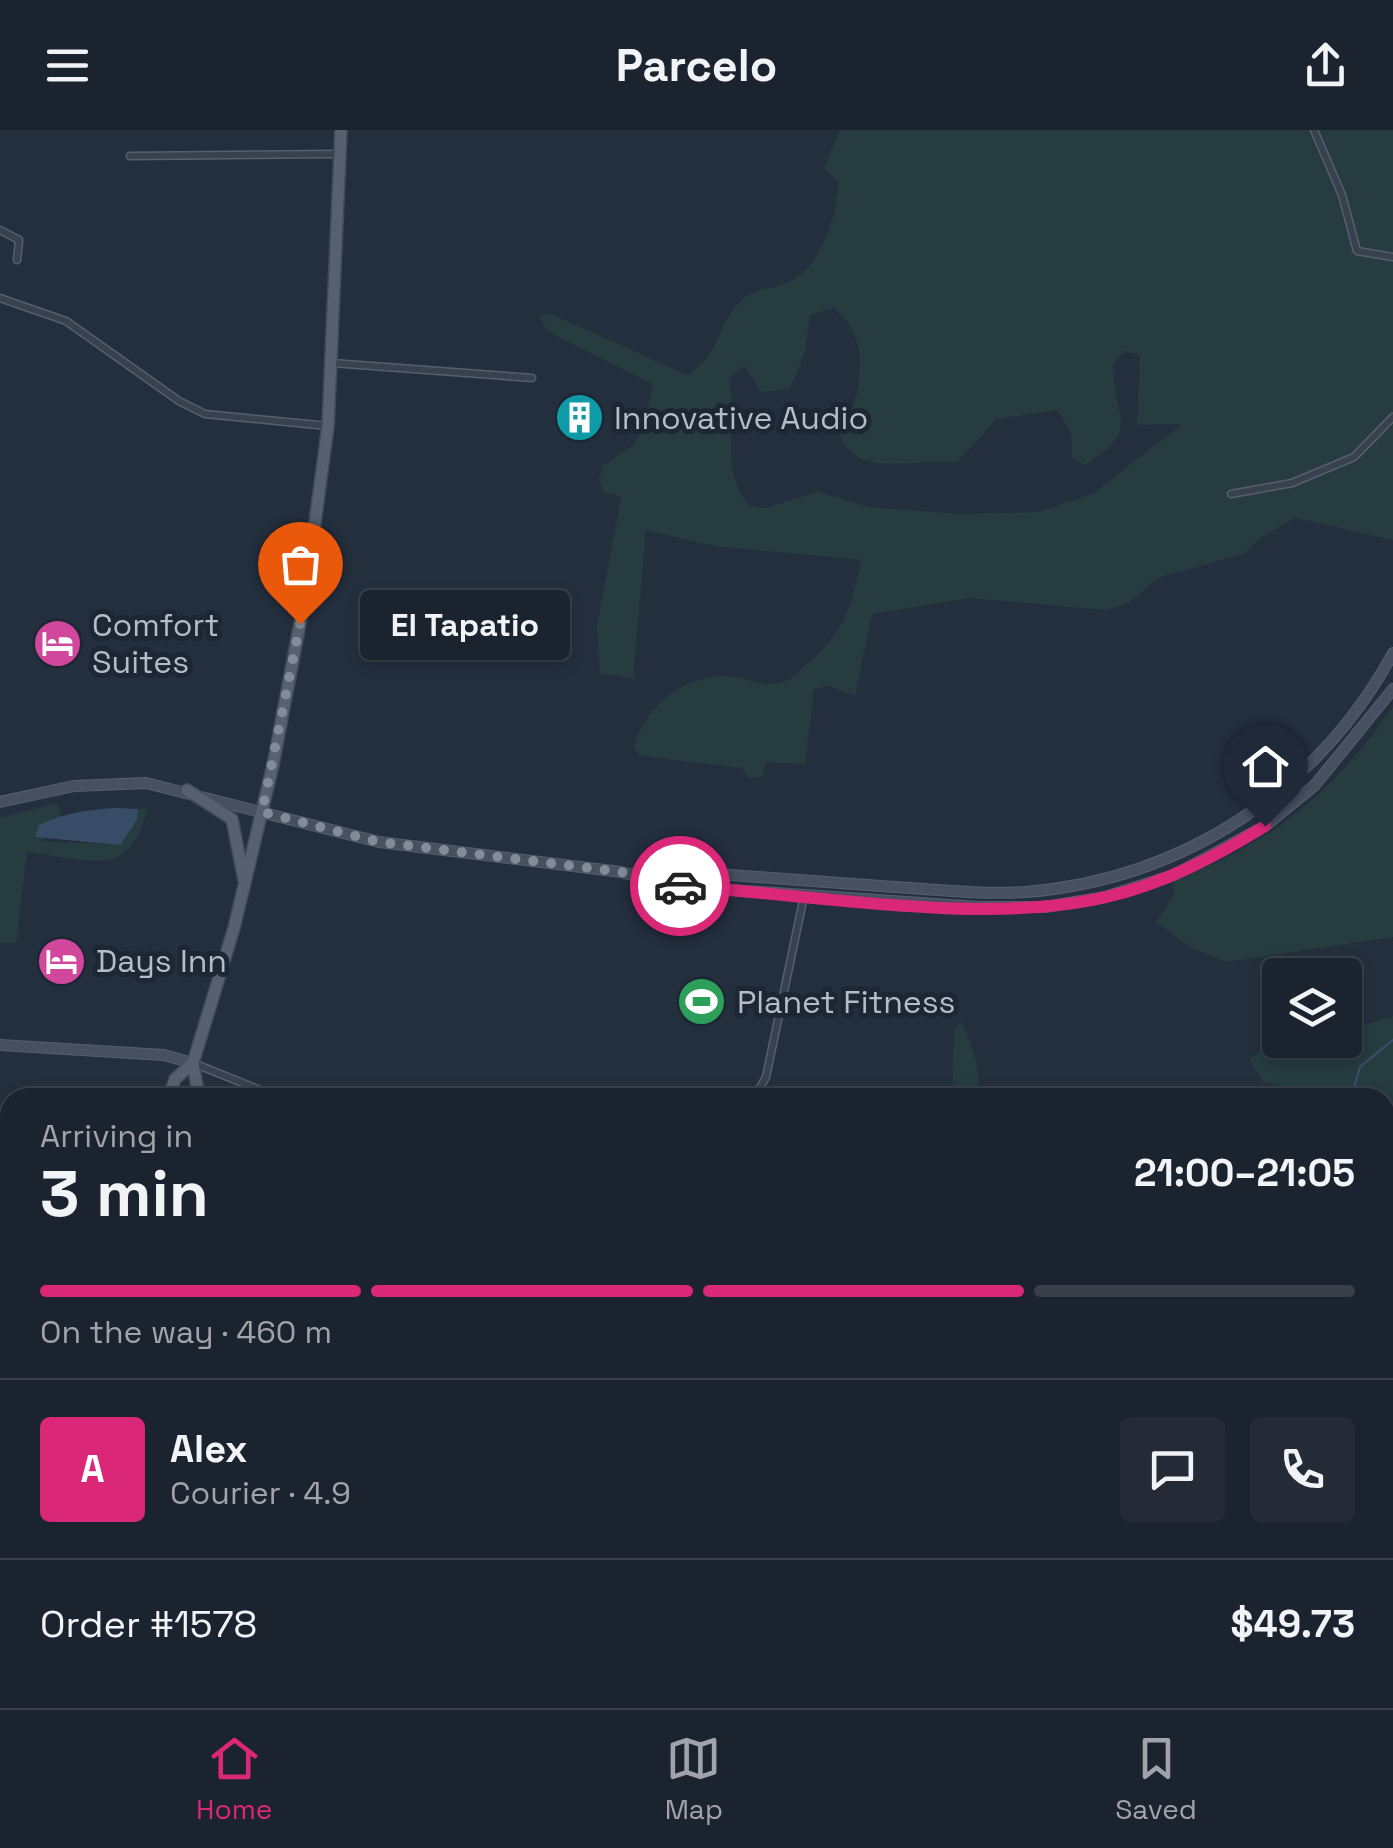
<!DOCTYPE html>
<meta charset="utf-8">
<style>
body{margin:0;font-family:"Space Grotesk",sans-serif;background:#242b36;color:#f1f3f6;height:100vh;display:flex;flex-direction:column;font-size:38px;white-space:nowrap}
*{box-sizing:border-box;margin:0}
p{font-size:32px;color:#a0a4aa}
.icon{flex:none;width:55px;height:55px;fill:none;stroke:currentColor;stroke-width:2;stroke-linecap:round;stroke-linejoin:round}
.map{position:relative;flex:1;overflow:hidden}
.side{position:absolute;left:0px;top:958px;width:1395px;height:622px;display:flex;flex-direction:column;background:#1b232e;border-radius:30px 30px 0 0;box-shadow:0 5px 15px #0003,0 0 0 2px #39404a}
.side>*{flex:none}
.tools{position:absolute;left:1262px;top:828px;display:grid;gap:20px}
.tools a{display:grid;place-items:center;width:100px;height:100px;border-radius:10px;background:#1b232e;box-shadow:0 5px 15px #0003,0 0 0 2px #39404a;font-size:50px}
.pin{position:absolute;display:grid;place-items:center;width:85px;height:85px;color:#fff;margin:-102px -42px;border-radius:50% 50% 50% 0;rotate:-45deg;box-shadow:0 0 10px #0007}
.pin .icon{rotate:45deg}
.courier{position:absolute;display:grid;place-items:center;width:100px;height:100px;margin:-50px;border:8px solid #db2777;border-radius:50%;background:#fff;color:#222;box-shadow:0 2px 12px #0007}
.bubble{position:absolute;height:70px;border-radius:10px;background:#1b232e;box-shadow:0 5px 15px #0003,0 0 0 2px #39404a;font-size:32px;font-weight:700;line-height:70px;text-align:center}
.headline em{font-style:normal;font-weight:700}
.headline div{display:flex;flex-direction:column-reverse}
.headline{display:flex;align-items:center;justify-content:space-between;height:170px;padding:0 40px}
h1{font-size:65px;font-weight:700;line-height:75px}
.bar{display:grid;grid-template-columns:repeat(4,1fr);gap:15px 10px;align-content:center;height:120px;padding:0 40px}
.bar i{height:12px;border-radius:8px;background:#39404a}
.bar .active{background:#db2777}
.bar p{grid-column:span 4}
.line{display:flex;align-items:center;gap:25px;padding:0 40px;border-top:2px solid #39404a}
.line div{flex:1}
.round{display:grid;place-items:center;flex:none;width:105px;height:105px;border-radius:10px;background:#242b36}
header{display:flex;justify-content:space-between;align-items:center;height:130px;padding:0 40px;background:#1b232e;font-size:45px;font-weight:700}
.dock{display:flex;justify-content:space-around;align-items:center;height:140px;border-top:2px solid #39404a;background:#1b232e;font-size:28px;color:#a0a4aa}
.dock a{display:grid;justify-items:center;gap:5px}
.dock .active{color:#db2777}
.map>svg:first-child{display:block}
.green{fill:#263c3f;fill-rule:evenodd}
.water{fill:#394c67}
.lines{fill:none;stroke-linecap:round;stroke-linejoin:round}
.stream{stroke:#394c67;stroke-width:2.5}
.river{stroke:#394c67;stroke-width:15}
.street-casing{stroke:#565f6c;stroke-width:9}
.secondary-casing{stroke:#565f6c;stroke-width:12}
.primary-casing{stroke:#414a57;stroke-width:14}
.highway-casing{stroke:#434c59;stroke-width:15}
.street{stroke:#38414e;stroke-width:6}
.secondary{stroke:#465061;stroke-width:10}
.primary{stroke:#56606e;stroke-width:11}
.highway{stroke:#746855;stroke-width:12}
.done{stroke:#828b98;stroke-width:10;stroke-dasharray:0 18}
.route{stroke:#db2777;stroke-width:12}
.labels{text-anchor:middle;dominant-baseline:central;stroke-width:10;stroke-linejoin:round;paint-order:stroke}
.poi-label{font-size:32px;fill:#b4bcc9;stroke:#1d2633;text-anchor:start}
</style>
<header><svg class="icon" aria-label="menu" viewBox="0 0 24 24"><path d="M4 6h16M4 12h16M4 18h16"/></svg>Parcelo<svg class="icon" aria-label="share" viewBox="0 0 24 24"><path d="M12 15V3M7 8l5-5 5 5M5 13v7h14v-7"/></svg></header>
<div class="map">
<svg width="1393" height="1578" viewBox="0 0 1393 1578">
<rect width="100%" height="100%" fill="#242f3e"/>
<path class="green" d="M 840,0 L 1393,0 L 1393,410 L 1295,388 L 1259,409 L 1244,424 L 1157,448 L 1130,472 L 1106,480 L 969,468 L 872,484 L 855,566 L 828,556 L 814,559 L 805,634 L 766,632 L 762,647 L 748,648 L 742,638 L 640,626 L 634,617 C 643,578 682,546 725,546 C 745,547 766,559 786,551 C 795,548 803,537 810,531 C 844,502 853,473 861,430 L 714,416 L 646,400 L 633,549 L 600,543 L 597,496 L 621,367 L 604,362 L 599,350 L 603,335 L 631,317 L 644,299 L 653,254 L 547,201 L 540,187 L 549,183 L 687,245 C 721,225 716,196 740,172 C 755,157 772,160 789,152 C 820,138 838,86 838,53 L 824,38 ZM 833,178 C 865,202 864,240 853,278 L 836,284 C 842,355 904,328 957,332 L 997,289 L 1058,280 L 1071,303 L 1072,327 L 1085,335 C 1143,298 1114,291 1113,235 L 1124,221 L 1140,225 L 1137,295 L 1182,294 L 1094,363 L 1039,382 L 959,384 L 868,377 L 818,362 L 765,378 L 749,376 C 717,331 739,296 729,248 L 745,236 L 761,262 L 790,259 L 805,222 L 810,185 Z
M 415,492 L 455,497 L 453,514 L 413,510 Z
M 1393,577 L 1393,807 L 1227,832 L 1192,818 L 1156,792 L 1174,765 L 1173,752 C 1273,711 1331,665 1393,577 Z
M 57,673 L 62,690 L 50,690 L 42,711 L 120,715 L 137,690 L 138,679 L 147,678 C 132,753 86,728 27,722 L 16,813 L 0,813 L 0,688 Z
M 1393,886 L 1393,1004 L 1385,1004 L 1385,968 L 1323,967 L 1263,952 L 1249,929 L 1280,908 L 1345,910 L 1345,895 L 1368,894 Z
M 962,891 L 976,929 L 980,967 L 945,967 L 952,966 L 954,901 Z
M 1393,1034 L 1393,1090 L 1385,1090 L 1385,1035 Z
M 1393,1149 L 1393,1510 L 1385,1513 L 1385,1170 L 1391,1166 Z
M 353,1570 L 462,1570 L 464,1578 L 374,1578 Z
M 726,1570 L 810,1570 L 812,1578 L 725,1578 Z
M 984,1570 L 1335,1570 L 1332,1578 L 989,1578 Z"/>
<path class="water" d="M 118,678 L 138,679 L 137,690 L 120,715 L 35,707 L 39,695 C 64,683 90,679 118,678 Z"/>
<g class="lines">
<path class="stream" d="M 1351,968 L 1360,937 L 1393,910"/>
<path class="river" d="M 1385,1179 L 1389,1194 L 1385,1220
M 1129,1570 L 1132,1578"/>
<defs>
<path id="street" d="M 1314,0 L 1342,65 L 1357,121 L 1393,127
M 130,26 L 338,24
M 0,100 L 19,110 L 17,130
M 0,168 L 66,191 L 179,271 L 205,284 L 328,296
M 332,233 L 532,248
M 1231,364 L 1292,353 L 1354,327 L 1393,287
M 193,933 L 280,968
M 733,968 L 757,963 L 766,947 L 804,766
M 0,1301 L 10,1304"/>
<path id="secondary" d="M 0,672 L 74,656 L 146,653 L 379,712 L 621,742 L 674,756 L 979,777 L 1045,777 L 1105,767 L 1174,745 L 1265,696 L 1315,655 L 1393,559
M 636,742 L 676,741 C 744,746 813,751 881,756 C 929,759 978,765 1026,762 C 1183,749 1318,661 1393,523
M 0,915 L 164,925 L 193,933"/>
<path id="primary" d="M 187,660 L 232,689 L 244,750
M 193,933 L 197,956 L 193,968
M 169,968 L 175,949 L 193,933 L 234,798 L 273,635 L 305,467 L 328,296 L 341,0
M 0,1525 L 10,1496"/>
<path id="highway" d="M 1385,1018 L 1393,1018
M 0,1030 L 10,1030
M 0,1061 L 10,1061
M 1385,1106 L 1393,1106
M 0,1149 L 10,1149
M 0,1181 L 10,1182"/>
</defs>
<use href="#street" class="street-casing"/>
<use href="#secondary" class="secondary-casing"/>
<use href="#primary" class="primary-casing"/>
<use href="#highway" class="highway-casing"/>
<use href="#street" class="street"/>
<use href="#secondary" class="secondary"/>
<use href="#primary" class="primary"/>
<use href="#highway" class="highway"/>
</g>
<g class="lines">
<path class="done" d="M 300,494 L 262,682 L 379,712 L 621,742 L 680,756"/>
<path class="route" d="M 680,756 C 807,764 984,796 1106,767 C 1163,754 1215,727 1265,696"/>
</g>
<defs>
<symbol id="building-disc" viewBox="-11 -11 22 22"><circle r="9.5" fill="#0f9aa8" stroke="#1d2633"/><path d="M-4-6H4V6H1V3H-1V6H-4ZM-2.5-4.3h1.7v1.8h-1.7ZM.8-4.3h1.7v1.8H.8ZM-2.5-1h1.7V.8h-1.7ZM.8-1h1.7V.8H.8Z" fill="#fff"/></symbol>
<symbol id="hotel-disc" viewBox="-11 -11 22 22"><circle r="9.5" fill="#d1479c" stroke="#1d2633"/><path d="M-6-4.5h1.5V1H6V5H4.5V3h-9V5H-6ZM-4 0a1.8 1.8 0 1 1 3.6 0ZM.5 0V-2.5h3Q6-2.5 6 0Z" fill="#fff"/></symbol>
<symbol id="stadium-disc" viewBox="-11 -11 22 22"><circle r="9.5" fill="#2e9e5b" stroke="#1d2633"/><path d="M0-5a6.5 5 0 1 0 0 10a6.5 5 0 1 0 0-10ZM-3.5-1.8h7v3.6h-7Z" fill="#fff"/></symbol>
</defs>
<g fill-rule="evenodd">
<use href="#building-disc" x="552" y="260" width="55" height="55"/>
<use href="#hotel-disc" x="30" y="486" width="55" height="55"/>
<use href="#hotel-disc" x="34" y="804" width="55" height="55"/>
<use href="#stadium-disc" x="674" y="844" width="55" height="55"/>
</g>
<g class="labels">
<g class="poi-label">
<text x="614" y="288">Innovative Audio</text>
<text x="92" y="495">Comfort<tspan x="92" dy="37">Suites</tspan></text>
<text x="96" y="831">Days Inn</text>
<text x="737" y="872">Planet Fitness</text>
</g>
</g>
</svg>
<div class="tools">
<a><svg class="icon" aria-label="layers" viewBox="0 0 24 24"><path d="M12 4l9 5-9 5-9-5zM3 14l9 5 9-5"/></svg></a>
</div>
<div class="pin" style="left:300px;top:494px;background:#ea580c"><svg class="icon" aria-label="bag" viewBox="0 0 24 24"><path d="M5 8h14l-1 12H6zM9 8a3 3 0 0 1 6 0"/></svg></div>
<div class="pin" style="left:1265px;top:696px;background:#1f2937"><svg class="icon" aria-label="home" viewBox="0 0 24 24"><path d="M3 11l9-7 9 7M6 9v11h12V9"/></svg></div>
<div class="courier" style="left:680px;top:756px"><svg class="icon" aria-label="car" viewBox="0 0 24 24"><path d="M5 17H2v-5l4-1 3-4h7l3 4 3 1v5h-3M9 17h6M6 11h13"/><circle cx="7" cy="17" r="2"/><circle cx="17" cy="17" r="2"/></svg></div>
<div class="bubble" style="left:360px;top:460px;width:210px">El Tapatio</div>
<section class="side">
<div class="headline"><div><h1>3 min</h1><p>Arriving in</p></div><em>21:00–21:05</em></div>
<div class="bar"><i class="active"></i><i class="active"></i><i class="active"></i><i></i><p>On the way · 460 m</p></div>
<div class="line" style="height:180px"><b class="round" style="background:#db2777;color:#fff">A</b><div><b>Alex</b><p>Courier · 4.9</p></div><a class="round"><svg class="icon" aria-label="chat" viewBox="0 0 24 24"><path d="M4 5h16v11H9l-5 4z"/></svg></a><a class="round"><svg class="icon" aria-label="phone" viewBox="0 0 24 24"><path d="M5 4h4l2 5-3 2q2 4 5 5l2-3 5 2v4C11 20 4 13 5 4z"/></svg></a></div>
<div class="line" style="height:130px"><div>Order #1578</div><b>$49.73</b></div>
</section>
</div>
<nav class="dock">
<a class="active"><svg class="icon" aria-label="home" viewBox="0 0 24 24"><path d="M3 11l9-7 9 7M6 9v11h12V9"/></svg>Home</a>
<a><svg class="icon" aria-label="map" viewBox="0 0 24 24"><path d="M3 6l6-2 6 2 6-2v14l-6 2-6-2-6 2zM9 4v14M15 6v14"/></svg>Map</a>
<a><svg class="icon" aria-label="saved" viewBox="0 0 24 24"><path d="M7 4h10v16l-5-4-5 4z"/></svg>Saved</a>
</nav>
